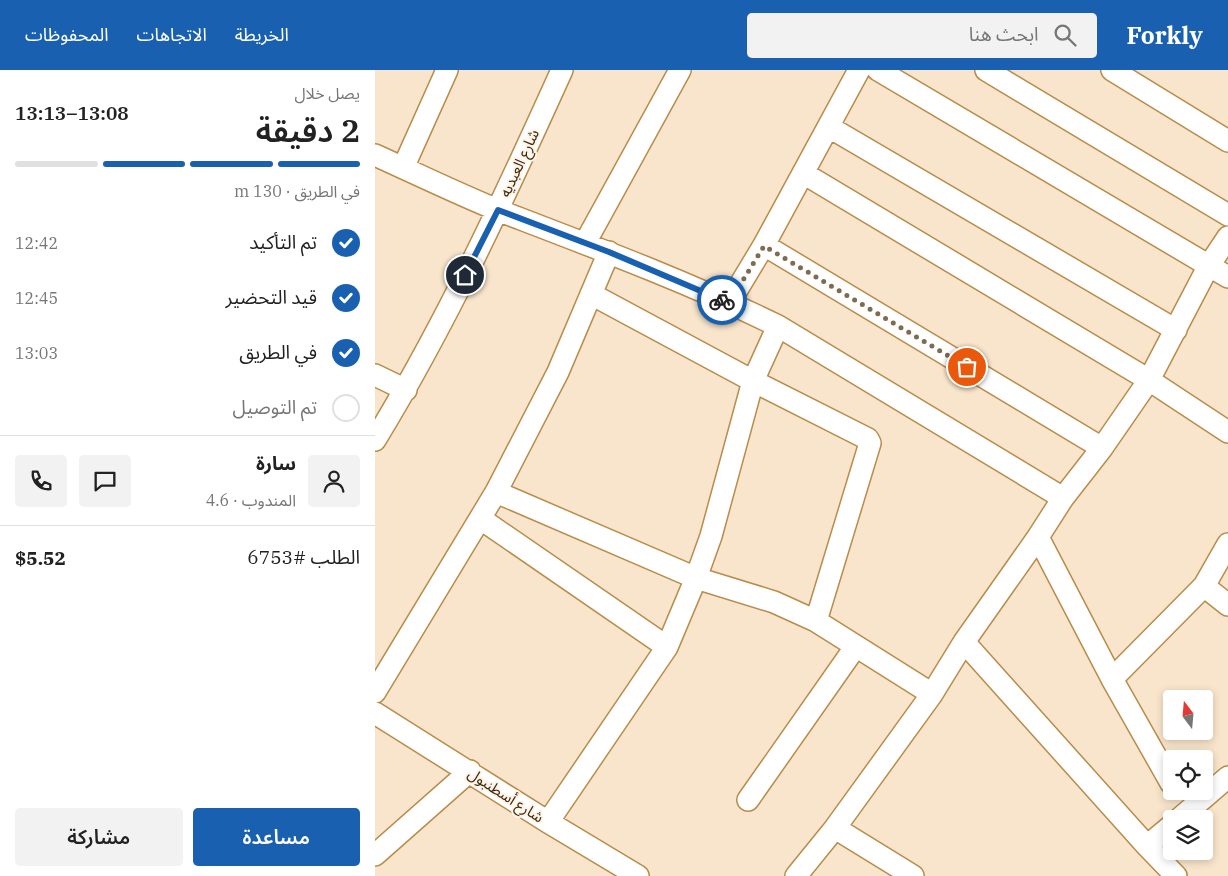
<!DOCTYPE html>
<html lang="ar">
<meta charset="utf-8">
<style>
body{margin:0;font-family:"IBM Plex Serif","Noto Sans Arabic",serif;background:#f2f2f2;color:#222;direction:rtl;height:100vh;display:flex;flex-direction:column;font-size:19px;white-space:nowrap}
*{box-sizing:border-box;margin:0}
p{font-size:16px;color:#767676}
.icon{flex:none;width:28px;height:28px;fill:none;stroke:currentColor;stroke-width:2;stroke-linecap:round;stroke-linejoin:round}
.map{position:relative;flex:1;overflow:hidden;direction:ltr}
.side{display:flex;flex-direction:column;background:#fff;width:375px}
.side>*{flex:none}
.needle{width:32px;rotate:344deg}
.controls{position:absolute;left:788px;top:620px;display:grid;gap:10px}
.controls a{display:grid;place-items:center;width:50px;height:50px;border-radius:5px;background:#fff;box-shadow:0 2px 8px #0003;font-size:25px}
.pin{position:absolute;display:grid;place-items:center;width:42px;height:42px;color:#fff;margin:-21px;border:2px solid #fff;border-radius:50%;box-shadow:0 1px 5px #0007}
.courier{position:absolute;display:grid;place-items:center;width:50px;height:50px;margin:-25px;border:4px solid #1961b0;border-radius:50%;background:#fff;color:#222;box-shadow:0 1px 6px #0007}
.summary em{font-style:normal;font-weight:600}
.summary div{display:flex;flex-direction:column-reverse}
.summary{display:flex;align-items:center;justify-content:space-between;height:85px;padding:0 15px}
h1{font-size:32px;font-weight:600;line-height:38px}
.bar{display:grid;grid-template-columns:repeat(4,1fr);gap:8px 5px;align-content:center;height:60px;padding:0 15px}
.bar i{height:6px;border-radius:4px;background:#e0e0e0}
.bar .selected{background:#1961b0}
.bar p{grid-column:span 4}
.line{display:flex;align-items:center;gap:12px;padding:0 15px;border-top:1px solid #e0e0e0}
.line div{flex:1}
.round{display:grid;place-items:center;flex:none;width:52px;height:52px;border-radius:5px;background:#f2f2f2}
ol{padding:0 15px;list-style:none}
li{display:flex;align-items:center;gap:15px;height:55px}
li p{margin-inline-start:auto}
li .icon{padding:5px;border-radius:50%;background:#1961b0;color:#fff;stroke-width:4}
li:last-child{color:#767676}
li i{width:28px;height:28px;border:2px solid #e0e0e0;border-radius:50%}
.primary-button{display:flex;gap:10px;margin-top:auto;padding:10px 15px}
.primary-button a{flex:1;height:58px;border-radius:5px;background:#1961b0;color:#fff;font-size:20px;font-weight:600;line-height:58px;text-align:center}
.primary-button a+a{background:#f2f2f2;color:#222}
header{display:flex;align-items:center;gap:30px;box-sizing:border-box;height:70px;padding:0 25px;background:#1961b0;color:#fff}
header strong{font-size:24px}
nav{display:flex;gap:28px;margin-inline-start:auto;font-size:18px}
.search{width:350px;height:45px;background:#f2f2f2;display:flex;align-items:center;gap:12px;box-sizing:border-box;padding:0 18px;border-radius:5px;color:#767676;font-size:19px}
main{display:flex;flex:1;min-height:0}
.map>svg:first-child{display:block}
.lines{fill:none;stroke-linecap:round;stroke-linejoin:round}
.minor-casing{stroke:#b98c4b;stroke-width:24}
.minor{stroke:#fff;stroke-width:21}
.done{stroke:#7e6b50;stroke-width:5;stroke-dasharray:0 9}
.route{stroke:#1961b0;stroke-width:6}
.labels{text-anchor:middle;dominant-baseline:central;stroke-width:4;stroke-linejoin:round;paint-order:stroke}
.street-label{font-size:15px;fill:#3d2a0e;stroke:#fdf3e7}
</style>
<header>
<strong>Forkly</strong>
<div class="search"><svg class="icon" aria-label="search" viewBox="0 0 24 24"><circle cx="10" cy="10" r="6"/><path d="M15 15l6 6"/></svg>ابحث هنا</div>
<nav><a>الخريطة</a><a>الاتجاهات</a><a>المحفوظات</a></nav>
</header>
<main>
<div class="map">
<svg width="853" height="806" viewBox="0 0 853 806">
<rect width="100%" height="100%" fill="#f8e5cb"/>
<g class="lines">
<defs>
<path id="minor" d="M 503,0 L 853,207
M 611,0 L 853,145
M 737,0 L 853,71
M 454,57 L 801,260
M 0,85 C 42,104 83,124 125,141 C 219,177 313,212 403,256 L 688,428
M 28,98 L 72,0
M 428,103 L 774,310 L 853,362
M 210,173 L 305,0
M 389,175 L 727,378
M 216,224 L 378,311 L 493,369 L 495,373 L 441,551
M 354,233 L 389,175 L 484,0
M 0,305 L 31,320
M 0,370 C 72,252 130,126 187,0
M 121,422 L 321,508 L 399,532 L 441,551 L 557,624
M 106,449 L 292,577
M 663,467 L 737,609 L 796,713
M 829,516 L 853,535
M 589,572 L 772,776 L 801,806
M 737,609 L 829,516 L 853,474
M 0,622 L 121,422 L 183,302 L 234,182
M 0,643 L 173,752 L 263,806
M 373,730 L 481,576
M 804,749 L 853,707
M 173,752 L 292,577 L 321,508 L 336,466 L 378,311 L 403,256
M 460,758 L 538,806
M 772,776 L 796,756
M 0,785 L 95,701
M 421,806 L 460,758 L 557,624 L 589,572 L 663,467 L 688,428 L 727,378 L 774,310 L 833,197 L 853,167"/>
</defs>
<use href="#minor" class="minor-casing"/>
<use href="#minor" class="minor"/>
</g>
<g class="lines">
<path class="done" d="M 347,230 L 354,233 L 389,176 L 592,297"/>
<path class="route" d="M 90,205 L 123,140 L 234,182 L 347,230"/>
</g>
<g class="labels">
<g class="street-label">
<text transform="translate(144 93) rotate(-65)">شارع العبديه</text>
<text transform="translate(131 725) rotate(33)">شارع أسطنبول</text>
</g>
</g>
</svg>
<div class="controls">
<a><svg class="needle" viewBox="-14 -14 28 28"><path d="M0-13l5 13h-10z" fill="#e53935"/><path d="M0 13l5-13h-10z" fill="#767676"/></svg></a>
<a><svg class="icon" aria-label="locate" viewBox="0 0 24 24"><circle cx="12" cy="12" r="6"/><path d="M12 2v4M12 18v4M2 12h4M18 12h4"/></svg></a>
<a><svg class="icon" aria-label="layers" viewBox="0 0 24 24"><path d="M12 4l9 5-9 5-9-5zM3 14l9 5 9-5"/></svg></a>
</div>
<div class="pin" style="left:592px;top:297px;background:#ea580c"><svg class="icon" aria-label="bag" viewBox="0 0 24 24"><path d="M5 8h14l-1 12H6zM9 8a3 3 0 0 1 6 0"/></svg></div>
<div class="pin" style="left:90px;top:205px;background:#1f2937"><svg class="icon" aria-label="home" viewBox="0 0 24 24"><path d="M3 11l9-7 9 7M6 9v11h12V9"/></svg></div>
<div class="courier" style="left:347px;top:230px"><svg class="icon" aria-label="bike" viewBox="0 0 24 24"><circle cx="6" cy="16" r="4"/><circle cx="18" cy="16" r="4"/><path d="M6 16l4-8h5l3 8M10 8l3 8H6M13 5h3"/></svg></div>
</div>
<section class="side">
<div class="summary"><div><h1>2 دقيقة</h1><p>يصل خلال</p></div><em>13:08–13:13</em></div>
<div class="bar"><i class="selected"></i><i class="selected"></i><i class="selected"></i><i></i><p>في الطريق · 130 m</p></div>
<ol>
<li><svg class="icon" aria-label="check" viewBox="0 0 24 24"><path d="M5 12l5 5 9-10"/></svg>تم التأكيد<p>12:42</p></li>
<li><svg class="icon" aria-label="check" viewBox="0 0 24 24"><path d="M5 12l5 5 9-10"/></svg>قيد التحضير<p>12:45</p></li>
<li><svg class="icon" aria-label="check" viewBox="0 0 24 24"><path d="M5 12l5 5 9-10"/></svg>في الطريق<p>13:03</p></li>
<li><i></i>تم التوصيل</li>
</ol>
<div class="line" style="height:90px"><a class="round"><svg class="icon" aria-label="person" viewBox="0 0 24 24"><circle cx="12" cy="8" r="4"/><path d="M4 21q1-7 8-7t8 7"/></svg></a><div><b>سارة</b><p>المندوب · 4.6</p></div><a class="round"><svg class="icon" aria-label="chat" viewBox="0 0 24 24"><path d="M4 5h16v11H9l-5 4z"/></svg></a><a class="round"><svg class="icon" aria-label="phone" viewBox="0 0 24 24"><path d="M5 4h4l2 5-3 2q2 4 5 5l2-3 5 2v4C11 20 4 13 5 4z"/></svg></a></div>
<div class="line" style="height:65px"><div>الطلب #6753</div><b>$5.52</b></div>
<div class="primary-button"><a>مساعدة</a><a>مشاركة</a></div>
</section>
</main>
